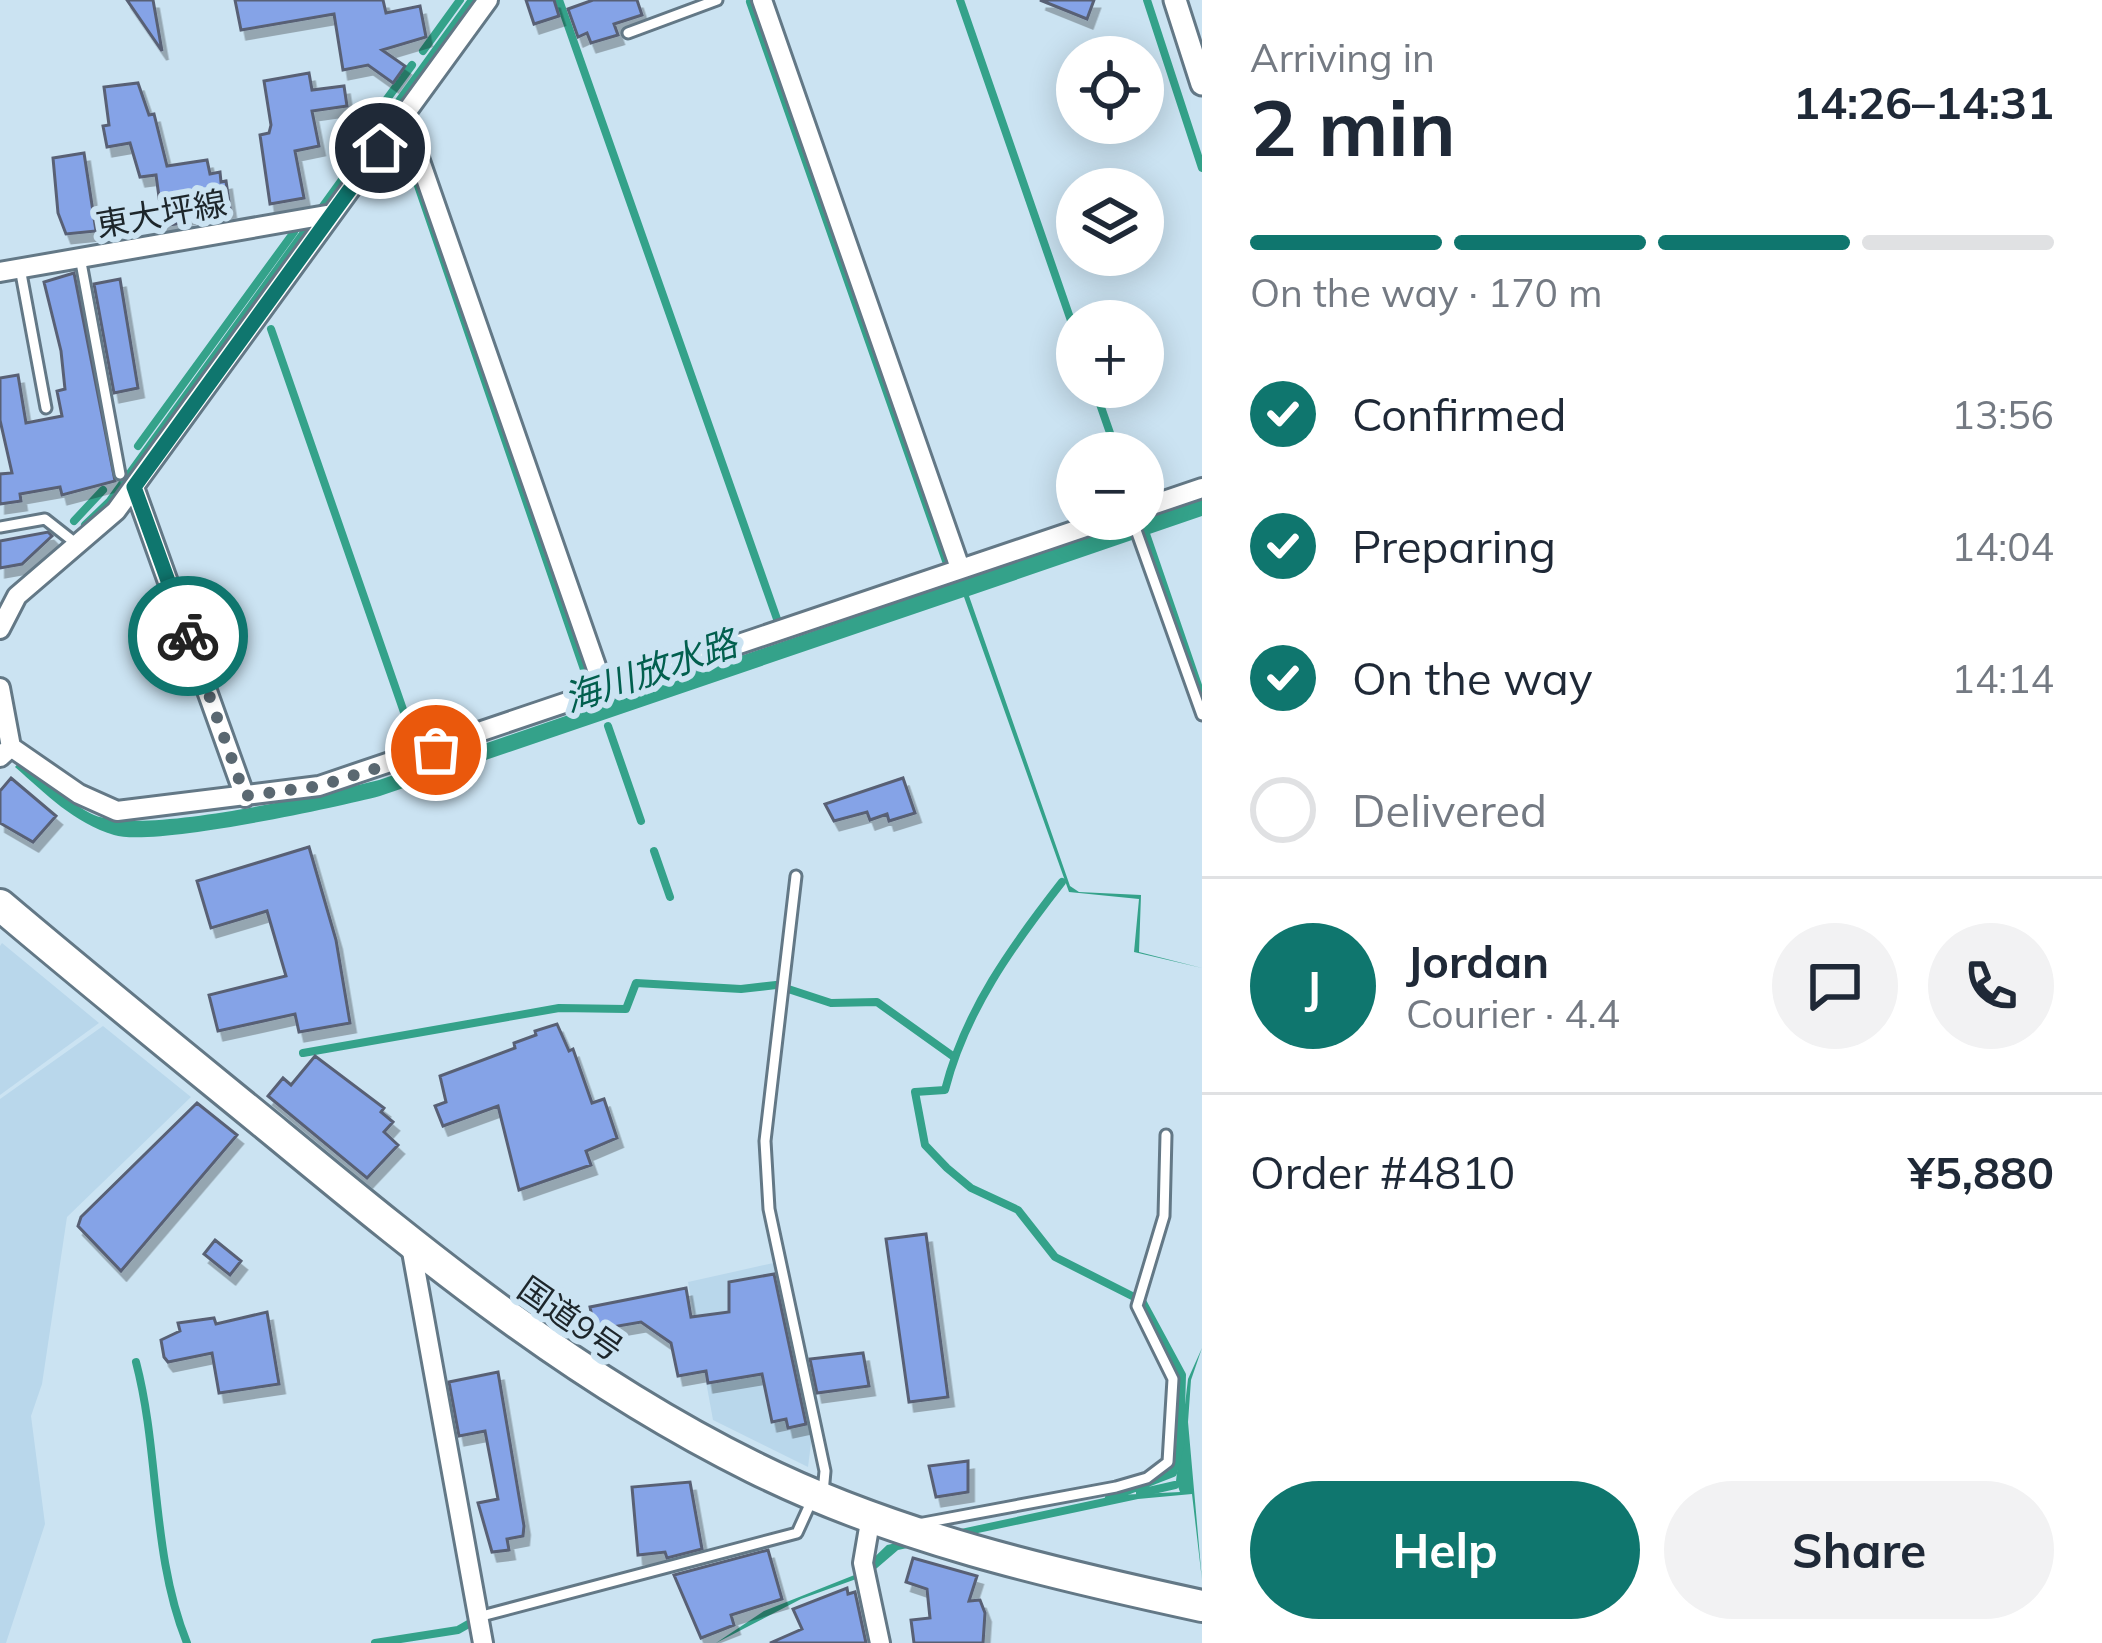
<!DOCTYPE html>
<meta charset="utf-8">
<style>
body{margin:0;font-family:Mulish,"Noto Sans JP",sans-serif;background:#f2f2f3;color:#1f2937;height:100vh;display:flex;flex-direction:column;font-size:45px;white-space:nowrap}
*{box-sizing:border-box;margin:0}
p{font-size:39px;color:#747a83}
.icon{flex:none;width:66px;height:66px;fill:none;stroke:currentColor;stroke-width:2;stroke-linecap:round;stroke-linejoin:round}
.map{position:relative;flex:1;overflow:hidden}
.drawer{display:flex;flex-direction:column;background:#fff;width:900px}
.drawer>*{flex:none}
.tools{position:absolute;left:1056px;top:36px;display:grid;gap:24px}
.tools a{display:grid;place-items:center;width:108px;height:108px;border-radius:50%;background:#fff;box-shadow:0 6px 30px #0003;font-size:60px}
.pin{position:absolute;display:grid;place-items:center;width:102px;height:102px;color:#fff;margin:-51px;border:6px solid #fff;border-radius:50%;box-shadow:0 3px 12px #0007}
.courier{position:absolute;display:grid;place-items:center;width:120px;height:120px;margin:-60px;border:9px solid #0f766e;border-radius:50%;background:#fff;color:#222;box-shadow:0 3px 15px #0007}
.head em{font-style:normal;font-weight:700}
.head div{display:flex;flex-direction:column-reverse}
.head{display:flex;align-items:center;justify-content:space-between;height:204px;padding:0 48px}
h1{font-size:78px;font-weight:700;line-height:90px}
.bar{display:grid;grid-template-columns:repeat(4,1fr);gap:18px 12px;align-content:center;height:144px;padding:0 48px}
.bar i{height:15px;border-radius:9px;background:#e0e1e3}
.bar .on{background:#0f766e}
.bar p{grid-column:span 4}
.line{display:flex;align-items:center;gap:30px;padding:0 48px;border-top:3px solid #e0e1e3}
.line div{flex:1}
.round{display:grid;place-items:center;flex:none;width:126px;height:126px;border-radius:63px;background:#f2f2f3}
ol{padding:0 48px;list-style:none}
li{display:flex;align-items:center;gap:36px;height:132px}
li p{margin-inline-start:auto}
li .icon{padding:12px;border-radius:50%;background:#0f766e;color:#fff;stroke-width:4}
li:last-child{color:#747a83}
li i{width:66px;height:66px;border:6px solid #e0e1e3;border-radius:50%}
.action{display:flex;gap:24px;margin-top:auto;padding:24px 48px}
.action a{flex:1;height:138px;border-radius:72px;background:#0f766e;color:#fff;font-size:48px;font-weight:700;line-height:138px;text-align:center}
.action a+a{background:#f2f2f3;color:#1f2937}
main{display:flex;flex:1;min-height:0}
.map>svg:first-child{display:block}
.built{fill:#b9d7eb}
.water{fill:#34a28a}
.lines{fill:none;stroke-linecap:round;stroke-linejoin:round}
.stream{stroke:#34a28a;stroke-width:8}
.building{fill:#85a3e7;stroke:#596174;stroke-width:3;filter:url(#shadow)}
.service-casing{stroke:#637886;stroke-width:15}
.minor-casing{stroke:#637886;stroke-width:24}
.tertiary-casing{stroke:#637886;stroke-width:27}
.trunk-casing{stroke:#637886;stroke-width:36}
.service{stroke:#fff;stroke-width:9}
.minor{stroke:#fff;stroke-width:18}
.tertiary{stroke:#fff;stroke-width:21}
.trunk{stroke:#fff;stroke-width:30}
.done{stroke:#5a6871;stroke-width:12;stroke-dasharray:0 21.6}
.route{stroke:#0f766e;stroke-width:15}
.labels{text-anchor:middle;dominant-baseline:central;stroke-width:12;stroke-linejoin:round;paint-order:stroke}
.street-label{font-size:33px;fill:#1d262b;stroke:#cbe3f2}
.water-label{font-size:36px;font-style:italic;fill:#025f4e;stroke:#cbe3f2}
</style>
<main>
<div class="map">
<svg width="1202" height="1643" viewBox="0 0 1202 1643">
<defs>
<filter id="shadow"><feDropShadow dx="5.5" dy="9" stdDeviation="0" flood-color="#0004"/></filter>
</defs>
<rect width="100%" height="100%" fill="#cbe3f2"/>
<path class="built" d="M 2,943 L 99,1023 L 0,1095 L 0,946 Z
M 103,1026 L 191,1097 L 67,1217 L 42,1384 L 31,1416 L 45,1524 L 6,1643 L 0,1643 L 0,1099 Z
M 778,1262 L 812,1435 L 808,1467 L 713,1420 L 688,1282 Z"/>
<path class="water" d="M 1202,498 L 1202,516 L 969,596 L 1070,886 L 1079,892 L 1141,895 L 1139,952 L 1202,968 L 1134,952 L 1139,899 L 1069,892 L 964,597 L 380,796 C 334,808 153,847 114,835 C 74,823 46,794 15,767 L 21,760 L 29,763 C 49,780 69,804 94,815 C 144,836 322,794 379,780 Z
M 1202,1348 L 1191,1380 L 1188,1422 L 1202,1580 L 1192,1494 L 1138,1499 L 898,1550 L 870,1574 L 801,1599 L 716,1643 L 764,1611 L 857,1574 L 887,1545 L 1118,1495 L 1180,1492 L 1176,1481 L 1188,1379 Z"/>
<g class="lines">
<path class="stream" d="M 559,0 L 777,619
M 960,0 L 1077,338
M 1147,0 L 1202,168
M 750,2 L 946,561
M 423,51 L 460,0
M 381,107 L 412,65
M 341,161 L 372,119
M 416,180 L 590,687
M 271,329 L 414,741
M 1094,387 L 1117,453
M 138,446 L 294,232
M 74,521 L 103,490
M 85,525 L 109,502 L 472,0
M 1144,528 L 1202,697
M 608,726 L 641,821
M 654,851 L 670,897
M 1062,882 C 1012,946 965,1011 945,1090 L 915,1092 L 925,1145 L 947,1168 L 971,1188 L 1018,1210 L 1055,1257 L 1142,1301 L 1182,1375 L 1180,1447 L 1173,1473 L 1109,1498
M 303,1053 L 559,1008 L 626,1009 L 636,983 L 741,989 L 776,985 L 831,1003 L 877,1002 L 954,1057
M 136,1362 C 160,1454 151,1554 187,1643
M 1140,1493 L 1175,1485
M 375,1643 L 458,1630 L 472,1622"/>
</g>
<path class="building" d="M 127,0 L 153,0 L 162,51 Z
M 235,0 L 383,0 L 386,13 L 420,6 L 426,37 L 382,50 L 405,66 L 393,83 L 368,65 L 343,70 L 334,14 L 241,30 Z
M 526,0 L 554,0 L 559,16 L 534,24 Z
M 593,0 L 637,0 L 642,15 L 614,24 L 618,35 L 591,43 L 587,33 L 578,37 L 568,9 Z
M 1040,0 L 1094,0 L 1087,19 Z
M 309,73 L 312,90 L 344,86 L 347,106 L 312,111 L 319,146 L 295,151 L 304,198 L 270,204 L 260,135 L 269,133 L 271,125 L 264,81 Z
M 138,83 L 149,115 L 154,114 L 167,166 L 207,160 L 210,174 L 220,172 L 221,182 L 226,181 L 230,208 L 181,216 L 182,223 L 163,226 L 156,175 L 140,177 L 130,143 L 107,147 L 103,126 L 109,125 L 104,87 Z
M 84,153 L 96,231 L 66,234 L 58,213 L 53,158 Z
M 74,273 L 115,481 L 62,495 L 60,487 L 20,494 L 21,501 L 0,504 L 0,474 L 12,473 L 0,420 L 0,378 L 18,375 L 26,423 L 62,416 L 57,391 L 65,389 L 61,351 L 44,282 Z
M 120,279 L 138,388 L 114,393 L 94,284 Z
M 48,532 L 52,536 L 22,564 L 0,568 L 0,541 Z
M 11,778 L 56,816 L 33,842 L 0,823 L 0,791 Z
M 903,778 L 915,813 L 889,821 L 887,814 L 870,820 L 867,812 L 834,821 L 825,804 Z
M 309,847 L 336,940 L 350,1023 L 299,1032 L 295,1014 L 218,1031 L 209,995 L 286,976 L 267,911 L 211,928 L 197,881 Z
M 557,1024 L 569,1051 L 573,1049 L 592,1103 L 604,1099 L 617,1138 L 586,1151 L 591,1165 L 519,1190 L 498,1106 L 443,1126 L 435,1106 L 446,1102 L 440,1076 L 515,1048 L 514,1043 L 536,1035 L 535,1031 Z
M 315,1056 L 384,1108 L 381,1112 L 393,1122 L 384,1132 L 398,1145 L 367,1178 L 268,1096 L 283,1078 L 291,1085 Z
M 197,1103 L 237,1135 L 121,1271 L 78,1226 L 81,1217 Z
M 926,1234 L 948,1397 L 909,1402 L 886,1239 Z
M 215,1240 L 241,1261 L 230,1275 L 204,1254 Z
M 774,1274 L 806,1424 L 788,1428 L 786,1419 L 772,1422 L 762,1374 L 708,1383 L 706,1371 L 678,1376 L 671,1343 L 641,1322 L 595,1330 L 590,1307 L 686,1288 L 691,1317 L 729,1312 L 729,1282 Z
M 267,1312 L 279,1384 L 219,1393 L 212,1353 L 168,1362 L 164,1357 L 161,1340 L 180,1331 L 178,1323 L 214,1318 L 216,1324 Z
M 863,1353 L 869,1386 L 817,1393 L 810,1359 Z
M 498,1372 L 524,1526 L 523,1536 L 507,1539 L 509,1550 L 492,1552 L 478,1503 L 498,1499 L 485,1431 L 459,1436 L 449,1382 Z
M 968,1461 L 968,1492 L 936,1497 L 929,1466 Z
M 690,1482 L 702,1549 L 667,1558 L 665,1552 L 638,1555 L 632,1487 Z
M 768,1550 L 782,1599 L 731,1615 L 734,1625 L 701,1638 L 674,1575 Z
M 913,1558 L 977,1576 L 969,1601 L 980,1600 L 985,1613 L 983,1643 L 914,1643 L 911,1620 L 930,1618 L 927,1589 L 906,1582 Z
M 847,1588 L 848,1594 L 855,1592 L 866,1643 L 770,1643 L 802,1629 L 793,1609 Z"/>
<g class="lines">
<defs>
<path id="service" d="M 628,33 L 717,0
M 80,257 L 120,474
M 20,268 L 46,408
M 1132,519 L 1202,715
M 0,527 L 45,519 L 78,545
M 796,876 L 765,1141 L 769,1209 L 825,1471 L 823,1493
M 918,1524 L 1116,1487 L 1147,1478 L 1168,1462 L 1173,1379 L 1137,1306 L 1164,1216 L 1166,1135
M 478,1617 L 797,1533 L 812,1500"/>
<path id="minor" d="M 762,0 L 960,568
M 404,115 L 605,692
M 0,272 L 332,214
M 134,487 L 245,797
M 1143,508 L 1202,488
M 0,629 L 17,596 L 116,511 L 488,0
M 0,688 L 11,747 L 0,757
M 11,747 L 79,794 L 117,811 L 319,786 L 1109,519
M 411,1246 L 483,1643
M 871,1516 L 863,1563 L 880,1643"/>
<path id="tertiary" d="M 1175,0 L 1202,84"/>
<path id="trunk" d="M 0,905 C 92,983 186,1059 280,1136 C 430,1260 577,1380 753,1467 C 893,1537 1050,1573 1202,1606"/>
</defs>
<use href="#service" class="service-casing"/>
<use href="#minor" class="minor-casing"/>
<use href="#tertiary" class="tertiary-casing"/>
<use href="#trunk" class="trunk-casing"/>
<use href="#service" class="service"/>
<use href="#minor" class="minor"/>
<use href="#tertiary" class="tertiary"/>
<use href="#trunk" class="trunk"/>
</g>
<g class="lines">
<path class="done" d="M 188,636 L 245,796 L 319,786 L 436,750"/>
<path class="route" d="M 188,636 L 134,487 L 380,148"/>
</g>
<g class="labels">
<g class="street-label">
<text transform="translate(161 213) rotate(-10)">東大坪線</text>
<text transform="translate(571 1318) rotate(35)">国道9号</text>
</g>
<g class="water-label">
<text transform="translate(650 670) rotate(-19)">海川放水路</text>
</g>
</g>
</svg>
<div class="tools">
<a><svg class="icon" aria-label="locate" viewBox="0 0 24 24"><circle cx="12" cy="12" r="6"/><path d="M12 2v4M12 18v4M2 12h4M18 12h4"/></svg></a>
<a><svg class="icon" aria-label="layers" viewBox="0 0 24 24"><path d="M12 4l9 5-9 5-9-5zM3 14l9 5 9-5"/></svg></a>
<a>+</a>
<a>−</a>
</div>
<div class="pin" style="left:436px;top:750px;background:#ea580c"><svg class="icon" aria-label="bag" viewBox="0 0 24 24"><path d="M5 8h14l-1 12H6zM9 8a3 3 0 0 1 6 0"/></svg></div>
<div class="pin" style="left:380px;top:148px;background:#1f2937"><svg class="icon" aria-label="home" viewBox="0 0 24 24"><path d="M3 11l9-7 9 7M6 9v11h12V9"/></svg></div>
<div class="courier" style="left:188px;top:636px"><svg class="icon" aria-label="bike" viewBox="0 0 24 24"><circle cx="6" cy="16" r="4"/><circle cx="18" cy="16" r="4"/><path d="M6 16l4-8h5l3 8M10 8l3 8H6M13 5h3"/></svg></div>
</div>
<section class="drawer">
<div class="head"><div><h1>2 min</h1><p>Arriving in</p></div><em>14:26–14:31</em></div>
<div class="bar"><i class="on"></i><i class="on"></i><i class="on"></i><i></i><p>On the way · 170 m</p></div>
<ol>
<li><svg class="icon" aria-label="check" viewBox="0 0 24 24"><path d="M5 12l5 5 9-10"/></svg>Confirmed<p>13:56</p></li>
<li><svg class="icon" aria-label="check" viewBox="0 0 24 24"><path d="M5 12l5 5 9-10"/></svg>Preparing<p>14:04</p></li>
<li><svg class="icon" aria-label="check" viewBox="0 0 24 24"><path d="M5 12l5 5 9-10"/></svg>On the way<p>14:14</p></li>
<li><i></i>Delivered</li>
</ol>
<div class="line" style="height:216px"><b class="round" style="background:#0f766e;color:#fff">J</b><div><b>Jordan</b><p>Courier · 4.4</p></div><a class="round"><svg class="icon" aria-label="chat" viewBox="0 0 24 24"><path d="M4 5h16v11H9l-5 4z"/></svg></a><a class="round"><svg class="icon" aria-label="phone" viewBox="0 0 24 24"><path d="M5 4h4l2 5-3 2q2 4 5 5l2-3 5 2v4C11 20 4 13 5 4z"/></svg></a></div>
<div class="line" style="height:156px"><div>Order #4810</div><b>¥5,880</b></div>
<div class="action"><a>Help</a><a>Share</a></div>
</section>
</main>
